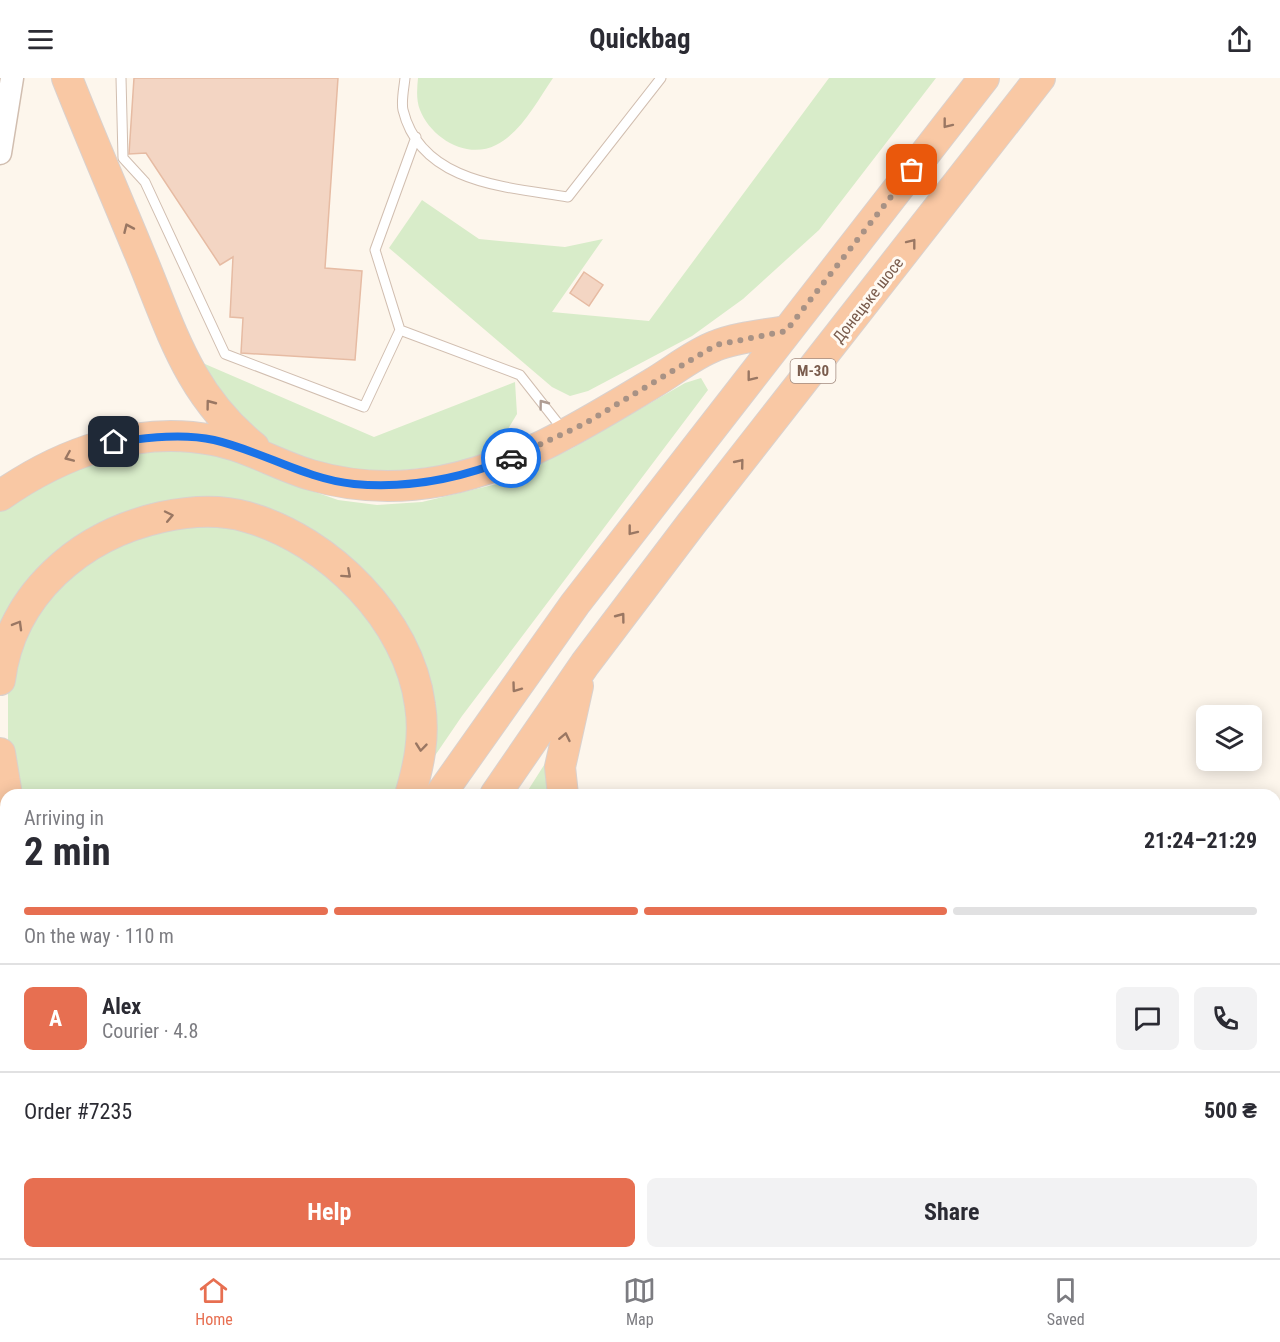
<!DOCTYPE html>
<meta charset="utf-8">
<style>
body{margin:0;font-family:"Roboto Condensed",sans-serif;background:#f2f2f3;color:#2b2b33;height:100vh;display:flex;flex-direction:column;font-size:22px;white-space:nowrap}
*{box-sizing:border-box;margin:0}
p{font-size:20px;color:#7c7c81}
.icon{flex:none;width:33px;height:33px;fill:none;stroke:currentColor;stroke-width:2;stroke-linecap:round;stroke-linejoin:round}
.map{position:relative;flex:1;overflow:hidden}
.side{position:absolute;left:0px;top:711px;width:1281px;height:470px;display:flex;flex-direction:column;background:#fff;border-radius:18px 18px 0 0;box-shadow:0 3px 15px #0003}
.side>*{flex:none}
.fabs{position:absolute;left:1196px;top:627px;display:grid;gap:12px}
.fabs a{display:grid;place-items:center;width:66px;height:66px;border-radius:9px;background:#fff;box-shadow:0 3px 15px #0003;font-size:30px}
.pin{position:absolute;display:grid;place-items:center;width:51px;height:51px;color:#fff;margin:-26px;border-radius:12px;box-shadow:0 3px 9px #0006}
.courier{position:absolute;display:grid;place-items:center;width:60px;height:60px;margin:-30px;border:4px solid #1a73e8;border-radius:50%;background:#fff;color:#222;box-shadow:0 2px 8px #0007}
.summary em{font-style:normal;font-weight:700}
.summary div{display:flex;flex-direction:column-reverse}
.summary{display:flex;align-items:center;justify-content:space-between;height:102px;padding:0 24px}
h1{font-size:39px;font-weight:700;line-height:45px}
.bar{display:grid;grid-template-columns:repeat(4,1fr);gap:9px 6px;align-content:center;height:72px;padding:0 24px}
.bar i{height:8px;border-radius:4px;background:#e1e1e2}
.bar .on{background:#e76f51}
.bar p{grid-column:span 4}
.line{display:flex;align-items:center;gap:15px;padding:0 24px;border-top:2px solid #e1e1e2}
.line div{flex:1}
.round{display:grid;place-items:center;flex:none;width:63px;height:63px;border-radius:9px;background:#f2f2f3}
.primary-button{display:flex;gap:12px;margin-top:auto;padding:12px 24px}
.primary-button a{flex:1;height:69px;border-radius:9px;background:#e76f51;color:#fff;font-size:24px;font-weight:700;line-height:69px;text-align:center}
.primary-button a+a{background:#f2f2f3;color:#2b2b33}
header{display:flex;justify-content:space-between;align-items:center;height:78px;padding:0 24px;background:#fff;font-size:27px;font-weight:700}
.dock{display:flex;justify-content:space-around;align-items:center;height:84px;border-top:2px solid #e1e1e2;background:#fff;font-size:16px;color:#7c7c81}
.dock a{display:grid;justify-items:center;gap:3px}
.dock .on{color:#e76f51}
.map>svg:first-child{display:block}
.green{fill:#d8ecc9}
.building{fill:#f3d5c3;stroke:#e6bba3;stroke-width:1.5}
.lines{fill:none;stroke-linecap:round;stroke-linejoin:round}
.service-casing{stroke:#d1beb0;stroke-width:11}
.tertiary-casing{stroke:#d1beb0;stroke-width:25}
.secondary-casing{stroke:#d6c0b0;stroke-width:28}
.trunk-casing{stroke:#dad1cd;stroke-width:32}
.service{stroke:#fff;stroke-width:9}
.tertiary{stroke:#fff;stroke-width:22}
.secondary{stroke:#fff;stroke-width:26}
.trunk{stroke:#f9c8a4;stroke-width:30}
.oneway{stroke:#9a7763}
.oneway2{stroke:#af9d94}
.done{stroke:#a89285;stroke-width:6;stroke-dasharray:0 10.8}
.route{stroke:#1a73e8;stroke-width:8}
.labels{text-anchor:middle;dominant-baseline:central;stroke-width:6;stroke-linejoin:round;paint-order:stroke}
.shield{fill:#fffaf3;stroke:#a28b7f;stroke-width:1.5}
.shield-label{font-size:15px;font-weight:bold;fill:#7a5c4d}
.street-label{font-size:16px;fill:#7a5c4d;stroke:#fffaf3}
</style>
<header><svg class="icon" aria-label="menu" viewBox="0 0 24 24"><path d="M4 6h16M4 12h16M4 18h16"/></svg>Quickbag<svg class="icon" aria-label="share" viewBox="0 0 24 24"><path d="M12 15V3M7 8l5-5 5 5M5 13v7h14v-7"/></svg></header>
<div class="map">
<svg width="1280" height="1180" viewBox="0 0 1280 1180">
<rect width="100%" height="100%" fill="#fdf6ec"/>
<path class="green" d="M 418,0 L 553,0 C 537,23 522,54 496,67 C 467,82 431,60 420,32 C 416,22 417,11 418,0 Z
M 829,0 L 936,0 L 819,152 L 743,221 L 692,258 L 588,313 L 570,318 L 552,309 L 389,170 L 422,122 L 479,161 L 565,169 L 603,161 L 552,234 L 649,243 Z
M 198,283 L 374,359 L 515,304 L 517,336 L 496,371 L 449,387 L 368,396 L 319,391 L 259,365 Z
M 701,300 L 708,312 L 462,638 L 432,682 L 421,587 L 291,445 L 110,444 L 0,565 L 0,432 L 49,398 L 134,373 L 207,372 L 244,382 L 278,401 L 338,422 L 377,427 L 422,424 L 501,405 L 571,371 L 685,305 Z
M 178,444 L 254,450 L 338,501 L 387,563 L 413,643 L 398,717 L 17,717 L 8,679 L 8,599 L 40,524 L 99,471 Z
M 553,673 L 554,717 L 525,717 Z
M 0,833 L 6,834 L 6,1174 L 138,1175 L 135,1180 L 0,1180 Z
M 1275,1164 L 1280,1165 L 1280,1180 L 1103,1175 L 1275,1174 Z
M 251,1174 L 344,1175 L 350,1180 L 248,1180 Z
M 587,1174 L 787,1174 L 787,1175 L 733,1180 L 563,1180 Z"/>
<path class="building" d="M 134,0 L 338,0 L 325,190 L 362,193 L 355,282 L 241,275 L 243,240 L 230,239 L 233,179 L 220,187 L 146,75 L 129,76 Z
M 584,194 L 603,207 L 589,228 L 570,215 Z"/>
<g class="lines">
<defs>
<path id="service" d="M 121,0 L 123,80 L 145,104 L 225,276 L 364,329 L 400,252 L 520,297 L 564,353
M 405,0 C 404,10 401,23 403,32 C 421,106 508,109 568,119 L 661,0
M 400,252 L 375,172 L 416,59"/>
<path id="tertiary" d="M 0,75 L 12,0"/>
<path id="secondary" d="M 0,813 L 6,815
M 1275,1139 L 1280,1140"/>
<path id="trunk" d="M 67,0 C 90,58 115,116 139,174 C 171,250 187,315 254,369
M 0,418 C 61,375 137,347 213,362 C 247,368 277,387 311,397 C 352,409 398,411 441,403 C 517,389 588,344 653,305 C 673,293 694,276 715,268 C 737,259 764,257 786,253
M 0,602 C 11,516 80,457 162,439 C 190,433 219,431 247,439 C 329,462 409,542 420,627 C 425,658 419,687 410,717
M 0,675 L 7,717
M 440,717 L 575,526 L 984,0
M 495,717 L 585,586 L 691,446 L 1040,0
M 563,717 L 560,689 L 578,608
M 1275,1060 L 1280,1061
M 359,1174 L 368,1180
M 166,1180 L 169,1174
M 218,1180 L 221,1174
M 502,1180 L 532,1174"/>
</defs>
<use href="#service" class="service-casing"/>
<use href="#tertiary" class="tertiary-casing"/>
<use href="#secondary" class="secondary-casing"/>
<use href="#trunk" class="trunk-casing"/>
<use href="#service" class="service"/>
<use href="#tertiary" class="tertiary"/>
<use href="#secondary" class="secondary"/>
<use href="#trunk" class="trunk"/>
</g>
<defs><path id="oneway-chevron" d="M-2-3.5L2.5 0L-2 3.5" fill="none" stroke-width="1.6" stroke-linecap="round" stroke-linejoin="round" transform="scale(1.5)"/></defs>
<g class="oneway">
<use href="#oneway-chevron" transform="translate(947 46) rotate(128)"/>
<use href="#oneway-chevron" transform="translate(128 150) rotate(-114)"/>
<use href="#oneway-chevron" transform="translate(912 165) rotate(-52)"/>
<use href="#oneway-chevron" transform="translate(751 299) rotate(128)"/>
<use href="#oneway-chevron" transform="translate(210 326) rotate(-127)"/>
<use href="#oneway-chevron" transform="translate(69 379) rotate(157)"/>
<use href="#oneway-chevron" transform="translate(740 385) rotate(-51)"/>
<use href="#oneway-chevron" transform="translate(169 438) rotate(-12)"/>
<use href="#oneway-chevron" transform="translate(632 453) rotate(128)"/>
<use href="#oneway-chevron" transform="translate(347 496) rotate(42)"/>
<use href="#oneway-chevron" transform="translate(621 539) rotate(-53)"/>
<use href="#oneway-chevron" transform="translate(18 547) rotate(-60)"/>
<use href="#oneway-chevron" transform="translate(516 610) rotate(126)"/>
<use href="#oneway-chevron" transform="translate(565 659) rotate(-78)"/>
<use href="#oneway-chevron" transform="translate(421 669) rotate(96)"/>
</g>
<use class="oneway2" href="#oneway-chevron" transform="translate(543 326) rotate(-127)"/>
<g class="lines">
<path class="done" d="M 511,380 L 584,346 L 716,267 L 786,253 L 912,92"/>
<path class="route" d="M 114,364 C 146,360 182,355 214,362 C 262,373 305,401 354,406 C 409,411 460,401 511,380"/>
</g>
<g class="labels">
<rect class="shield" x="790.5" y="281" width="45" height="24" rx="4.5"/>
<g class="shield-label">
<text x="813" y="293">М-30</text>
</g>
<g class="street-label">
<text transform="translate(868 222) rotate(-52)">Донецьке шосе</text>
</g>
</g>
</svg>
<div class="fabs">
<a><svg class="icon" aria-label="layers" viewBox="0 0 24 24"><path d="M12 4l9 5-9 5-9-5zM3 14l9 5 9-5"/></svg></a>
</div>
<div class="pin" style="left:912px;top:92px;background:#ea580c"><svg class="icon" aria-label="bag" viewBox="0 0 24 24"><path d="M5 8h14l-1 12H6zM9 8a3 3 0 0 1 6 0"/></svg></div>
<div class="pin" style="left:114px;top:364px;background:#1f2937"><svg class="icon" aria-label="home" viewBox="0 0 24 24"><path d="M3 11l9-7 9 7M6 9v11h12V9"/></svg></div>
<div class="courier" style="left:511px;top:380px"><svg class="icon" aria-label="car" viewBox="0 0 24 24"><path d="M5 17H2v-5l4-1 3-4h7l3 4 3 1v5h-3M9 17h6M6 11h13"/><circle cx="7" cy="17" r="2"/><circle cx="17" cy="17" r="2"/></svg></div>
<section class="side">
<div class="summary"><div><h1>2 min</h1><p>Arriving in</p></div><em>21:24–21:29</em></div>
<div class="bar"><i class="on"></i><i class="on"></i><i class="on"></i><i></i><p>On the way · 110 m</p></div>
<div class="line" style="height:108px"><b class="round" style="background:#e76f51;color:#fff">A</b><div><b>Alex</b><p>Courier · 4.8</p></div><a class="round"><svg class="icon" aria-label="chat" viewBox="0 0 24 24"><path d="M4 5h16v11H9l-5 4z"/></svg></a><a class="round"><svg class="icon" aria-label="phone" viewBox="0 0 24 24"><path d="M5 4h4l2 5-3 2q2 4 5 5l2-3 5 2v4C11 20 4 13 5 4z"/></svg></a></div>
<div class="line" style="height:78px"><div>Order #7235</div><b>500 ₴</b></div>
<div class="primary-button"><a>Help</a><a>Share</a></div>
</section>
</div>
<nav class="dock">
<a class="on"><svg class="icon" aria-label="home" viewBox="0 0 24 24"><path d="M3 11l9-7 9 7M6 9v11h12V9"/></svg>Home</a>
<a><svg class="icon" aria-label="map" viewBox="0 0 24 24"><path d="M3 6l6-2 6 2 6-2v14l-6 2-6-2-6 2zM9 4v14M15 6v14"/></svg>Map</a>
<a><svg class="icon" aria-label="saved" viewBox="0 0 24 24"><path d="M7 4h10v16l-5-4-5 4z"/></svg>Saved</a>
</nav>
